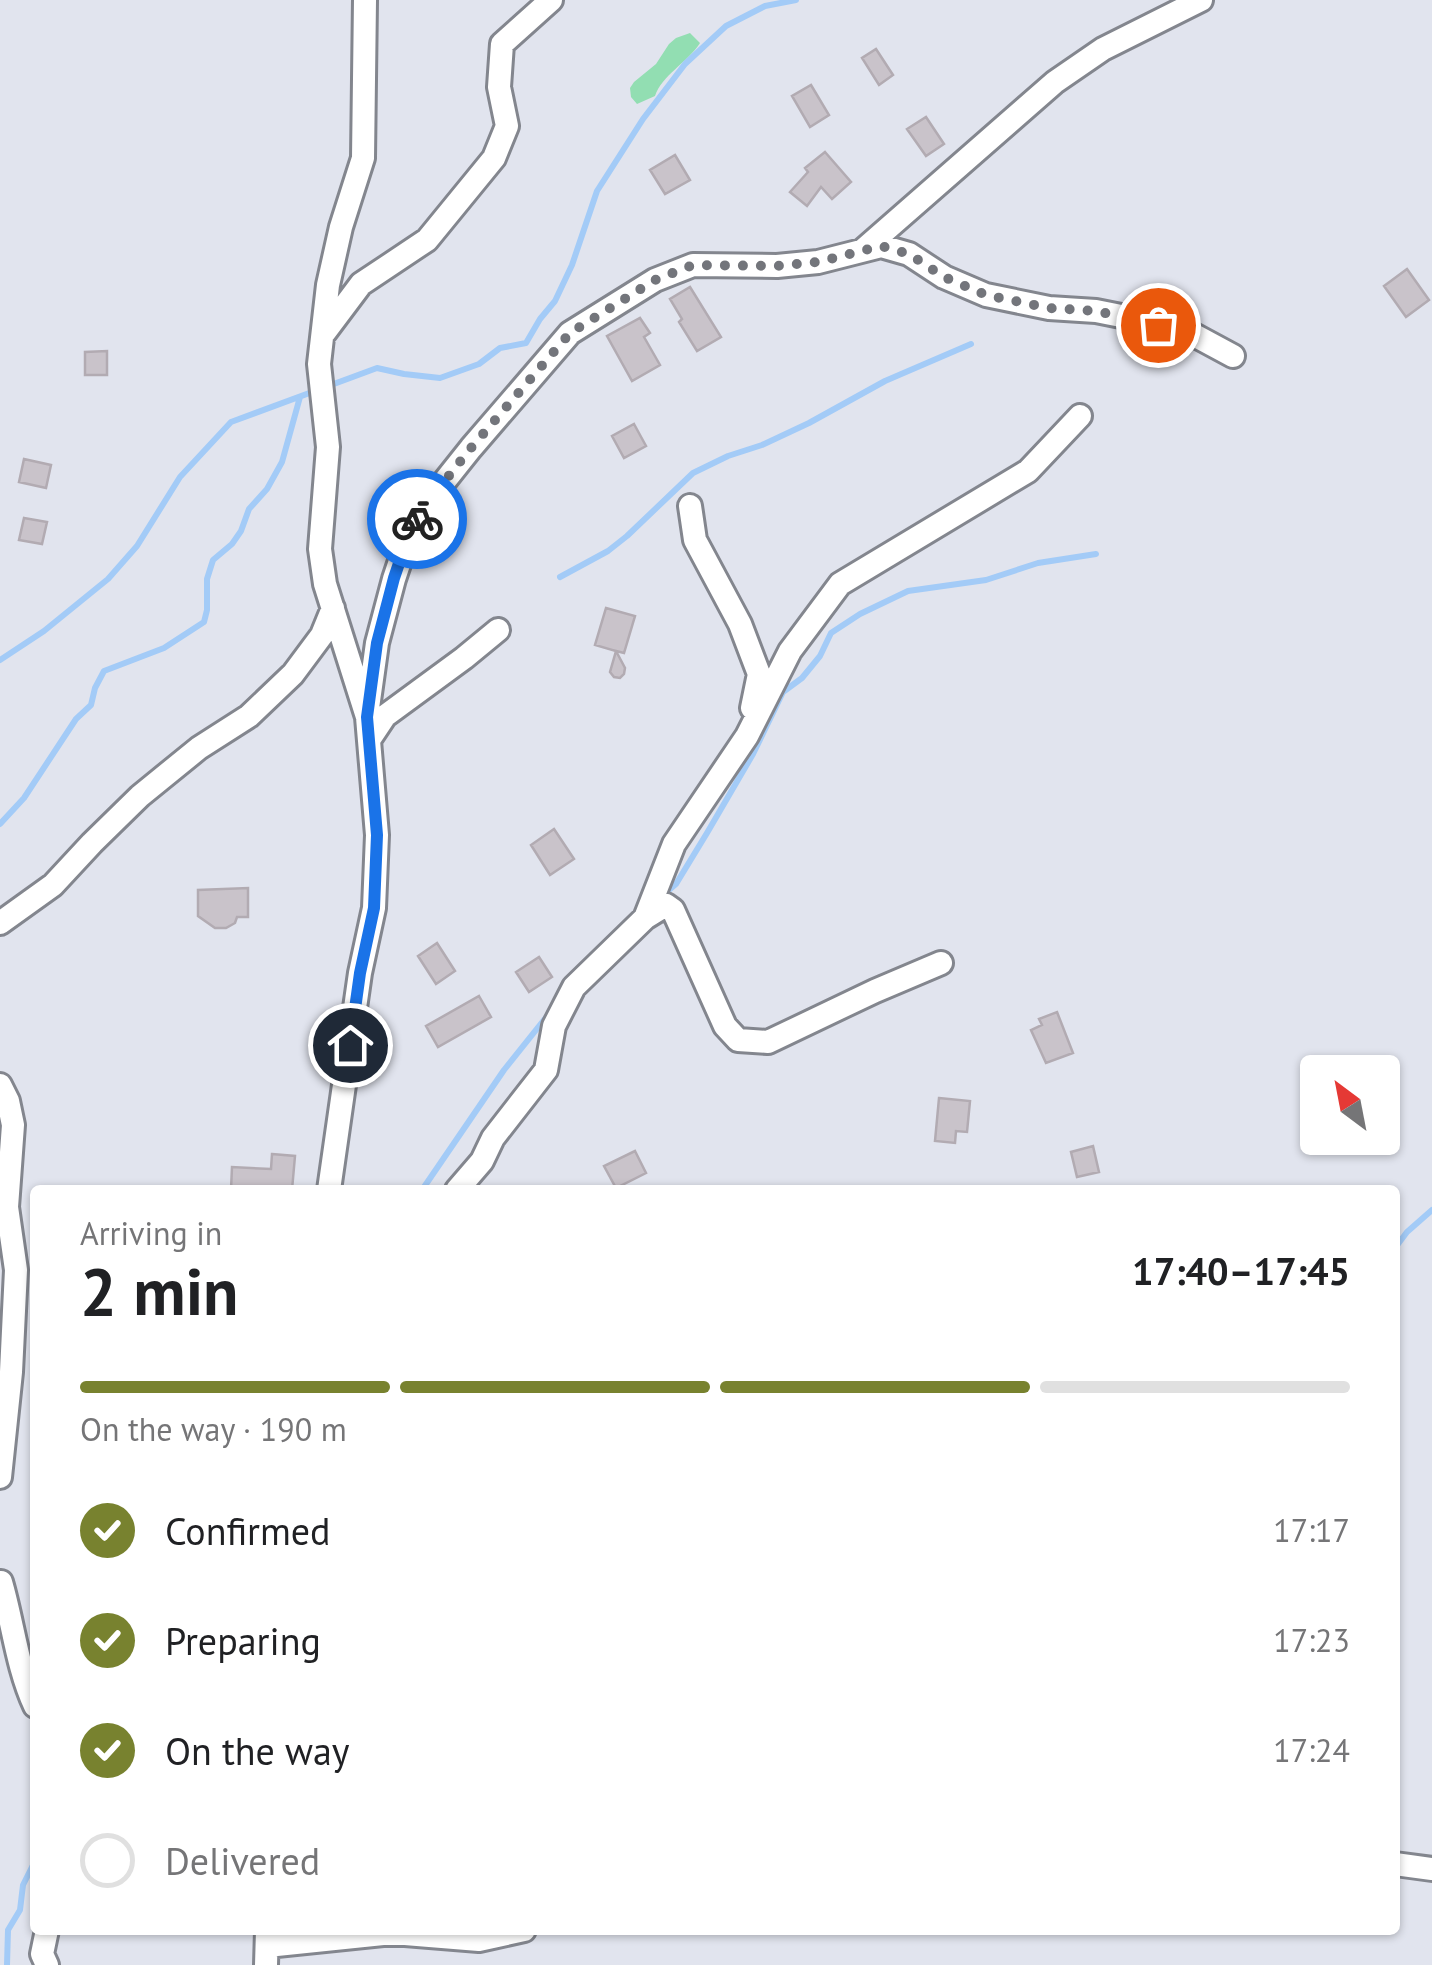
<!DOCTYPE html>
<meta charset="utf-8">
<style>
body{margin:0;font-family:"PT Sans",sans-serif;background:#f6f6f6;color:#202124;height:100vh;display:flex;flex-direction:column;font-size:38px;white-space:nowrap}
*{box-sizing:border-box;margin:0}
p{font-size:32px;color:#757577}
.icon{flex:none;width:55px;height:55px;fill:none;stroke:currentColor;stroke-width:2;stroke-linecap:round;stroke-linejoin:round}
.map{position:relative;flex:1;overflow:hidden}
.details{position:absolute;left:30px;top:1185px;width:1370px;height:750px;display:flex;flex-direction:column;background:#fff;border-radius:10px;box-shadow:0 2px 8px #0004}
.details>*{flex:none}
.needle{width:65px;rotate:328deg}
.fabs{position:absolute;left:1300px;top:1055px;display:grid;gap:20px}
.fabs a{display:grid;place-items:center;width:100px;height:100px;border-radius:10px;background:#fff;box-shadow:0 2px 8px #0004;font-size:50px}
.pin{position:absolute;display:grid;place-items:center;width:85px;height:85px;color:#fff;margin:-42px;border:5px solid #fff;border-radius:50%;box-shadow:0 2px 10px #0007}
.courier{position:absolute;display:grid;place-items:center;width:100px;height:100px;margin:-50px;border:8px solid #1a73e8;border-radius:50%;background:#fff;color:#222;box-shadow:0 2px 12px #0007}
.summary em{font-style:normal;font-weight:800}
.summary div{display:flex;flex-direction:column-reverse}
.summary{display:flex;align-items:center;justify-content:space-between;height:170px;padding:0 50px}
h1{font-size:65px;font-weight:800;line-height:75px}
.bar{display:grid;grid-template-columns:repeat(4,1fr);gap:15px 10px;align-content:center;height:120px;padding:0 50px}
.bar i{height:12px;border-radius:8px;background:#e0e0e0}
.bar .current{background:#78822f}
.bar p{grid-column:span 4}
ol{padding:0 50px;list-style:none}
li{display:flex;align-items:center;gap:30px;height:110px}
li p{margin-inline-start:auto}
li .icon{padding:10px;border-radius:50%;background:#78822f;color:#fff;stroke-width:4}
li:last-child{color:#757577}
li i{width:55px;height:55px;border:5px solid #e0e0e0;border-radius:50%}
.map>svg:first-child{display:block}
.green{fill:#92deb2}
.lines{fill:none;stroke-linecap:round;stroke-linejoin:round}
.stream{stroke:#a3cbf7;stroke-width:6}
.building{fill:#c9c3ca;stroke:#b2abb2;stroke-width:2.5}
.street-casing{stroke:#83868e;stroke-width:28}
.street{stroke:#fff;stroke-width:22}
.done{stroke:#73757b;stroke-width:10;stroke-dasharray:0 18}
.route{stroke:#1a73e8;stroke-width:12}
</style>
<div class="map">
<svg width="1432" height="1965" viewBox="0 0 1432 1965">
<rect width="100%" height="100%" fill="#e1e4ee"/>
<path class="green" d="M 690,33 L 700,43 C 687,63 662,75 655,96 L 637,104 L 631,97 L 630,88 L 634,82 L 656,64 L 669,44 L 676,38 Z"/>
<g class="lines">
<path class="stream" d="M 560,577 L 608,551 L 627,536 L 693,473 L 728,456 L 762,445 L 809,423 L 885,381 L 971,344
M 0,660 L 44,631 L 108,579 L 137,546 L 180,477 L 231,422 L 377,368 L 404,374 L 440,378 L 479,364 L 500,348 L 526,343 L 540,319 L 555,301 L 572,265 L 597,191 L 643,119 L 685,64 L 726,26 L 765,6 L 796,0
M 0,824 L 24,798 L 76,719 L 91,705 L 95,688 L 104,671 L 164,648 L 204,622 L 207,610 L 207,579 L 213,560 L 232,544 L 241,531 L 249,509 L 267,489 L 282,462 L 300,397
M 663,895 L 676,884 L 707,833 L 753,754 L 783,692 L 802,678 L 820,656 L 831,633 L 860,614 L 908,591 L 986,580 L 1038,563 L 1096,554
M 422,1190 L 504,1070 L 548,1015
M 1395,1248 L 1407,1232 L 1432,1210
M 7,1965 L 8,1930 L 20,1910 L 23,1885 L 35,1861"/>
</g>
<path class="building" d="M 876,49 L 893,75 L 879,85 L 862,58 Z
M 811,85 L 829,115 L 810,127 L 792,96 Z
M 926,117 L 944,144 L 926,156 L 907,129 Z
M 825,152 L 851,182 L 832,199 L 821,187 L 807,206 L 790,192 L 808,172 L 805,168 Z
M 675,155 L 690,180 L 665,194 L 650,170 Z
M 1407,269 L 1429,300 L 1406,317 L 1384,286 Z
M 690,287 L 721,337 L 697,351 L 679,322 L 682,319 L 670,299 Z
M 640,318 L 650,333 L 644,337 L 660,365 L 632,381 L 607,336 Z
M 107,351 L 107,375 L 85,375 L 85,352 Z
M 634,424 L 646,446 L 624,458 L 612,436 Z
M 24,459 L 51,465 L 46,488 L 19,482 Z
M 24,518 L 47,522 L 42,544 L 19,540 Z
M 606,608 L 635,616 L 624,653 L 616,651 L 625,668 L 624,674 L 620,678 L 614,677 L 610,672 L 616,651 L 595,645 Z
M 554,829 L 574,859 L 550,875 L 531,845 Z
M 248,888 L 248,917 L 237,917 L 235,923 L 226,928 L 215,928 L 198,916 L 198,890 Z
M 437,943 L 455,971 L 436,984 L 418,956 Z
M 539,957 L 552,977 L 529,992 L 516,972 Z
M 479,996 L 491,1017 L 438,1047 L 426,1026 Z
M 1057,1012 L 1073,1053 L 1046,1063 L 1031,1030 L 1042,1025 L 1039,1019 Z
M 939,1098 L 970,1101 L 967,1132 L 956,1131 L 955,1143 L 935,1141 Z
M 1093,1146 L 1099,1172 L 1077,1177 L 1071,1152 Z
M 635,1151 L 646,1173 L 616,1188 L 604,1166 Z
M 272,1154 L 295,1156 L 292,1190 L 231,1190 L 232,1167 L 271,1169 Z"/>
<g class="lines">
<defs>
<path id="street" d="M 863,250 L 1055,82 L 1103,49 L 1201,0
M 325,332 L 361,284 L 427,240 L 494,158 L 507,126 L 499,87 L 502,44 L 551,0
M 690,506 L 695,540 L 740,624 L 759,674 L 752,708
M 368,708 L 377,643 L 394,579 L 409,534 L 424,507 L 471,448 L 570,333 L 655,280 L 693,265 L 777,266 L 818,262 L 881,246 L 909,254 L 944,277 L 986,295 L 1049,308 L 1096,311 L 1181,328 L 1233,356
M 369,740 L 385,716 L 464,658 L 498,630
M 645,918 L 674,844 L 747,736 L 790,651 L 840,584 L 1028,471 L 1080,416
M 0,923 L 53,885 L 92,843 L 140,796 L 199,748 L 249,716 L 293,674 L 322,635 L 333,608
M 0,1085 L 8,1101 L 13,1125 L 7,1207 L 16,1270 L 11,1372 L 0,1477
M 329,1190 L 360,973 L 374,908 L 377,835 L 367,717 L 325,584 L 320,549 L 328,447 L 319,364 L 328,285 L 341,227 L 363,158 L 365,0
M 457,1190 L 482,1161 L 493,1138 L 546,1070 L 554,1026 L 574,987 L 645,918 L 666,905 L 673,910 L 725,1026 L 738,1040 L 768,1042 L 875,991 L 941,963
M 1,1582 C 13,1623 17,1667 35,1706
M 1395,1864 L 1432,1869
M 267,1946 L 383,1934 L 405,1934 L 479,1940 L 524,1930
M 47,1965 L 42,1954 L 47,1930
M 266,1965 L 267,1930"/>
</defs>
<use href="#street" class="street-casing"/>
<use href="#street" class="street"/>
</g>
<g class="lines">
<path class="done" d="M 417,519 L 424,507 L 471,448 L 570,333 L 655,280 L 693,265 L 777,266 L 818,262 L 881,246 L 909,254 L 944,277 L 986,295 L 1049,308 L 1096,311 L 1158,325"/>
<path class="route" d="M 350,1045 L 360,973 L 374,908 L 377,835 L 367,717 L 377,643 L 394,578 L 409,534 L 417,519"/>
</g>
</svg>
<div class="fabs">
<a><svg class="needle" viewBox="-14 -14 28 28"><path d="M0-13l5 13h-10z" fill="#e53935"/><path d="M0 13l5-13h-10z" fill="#757577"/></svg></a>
</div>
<div class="pin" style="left:1158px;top:325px;background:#ea580c"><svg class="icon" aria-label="bag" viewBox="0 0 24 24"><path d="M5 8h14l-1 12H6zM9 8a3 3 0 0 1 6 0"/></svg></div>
<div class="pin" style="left:350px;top:1045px;background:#1f2937"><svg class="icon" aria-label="home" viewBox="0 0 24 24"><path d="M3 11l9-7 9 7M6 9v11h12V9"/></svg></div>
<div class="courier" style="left:417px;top:519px"><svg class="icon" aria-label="bike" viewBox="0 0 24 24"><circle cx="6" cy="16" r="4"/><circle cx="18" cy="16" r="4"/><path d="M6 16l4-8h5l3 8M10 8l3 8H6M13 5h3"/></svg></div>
<section class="details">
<div class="summary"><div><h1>2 min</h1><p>Arriving in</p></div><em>17:40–17:45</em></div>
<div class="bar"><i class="current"></i><i class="current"></i><i class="current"></i><i></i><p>On the way · 190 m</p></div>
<ol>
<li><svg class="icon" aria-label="check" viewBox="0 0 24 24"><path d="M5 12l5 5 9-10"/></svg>Confirmed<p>17:17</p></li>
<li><svg class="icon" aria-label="check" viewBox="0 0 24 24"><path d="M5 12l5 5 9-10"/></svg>Preparing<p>17:23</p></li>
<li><svg class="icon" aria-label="check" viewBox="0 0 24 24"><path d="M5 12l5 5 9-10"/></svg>On the way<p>17:24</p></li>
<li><i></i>Delivered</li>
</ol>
</section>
</div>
